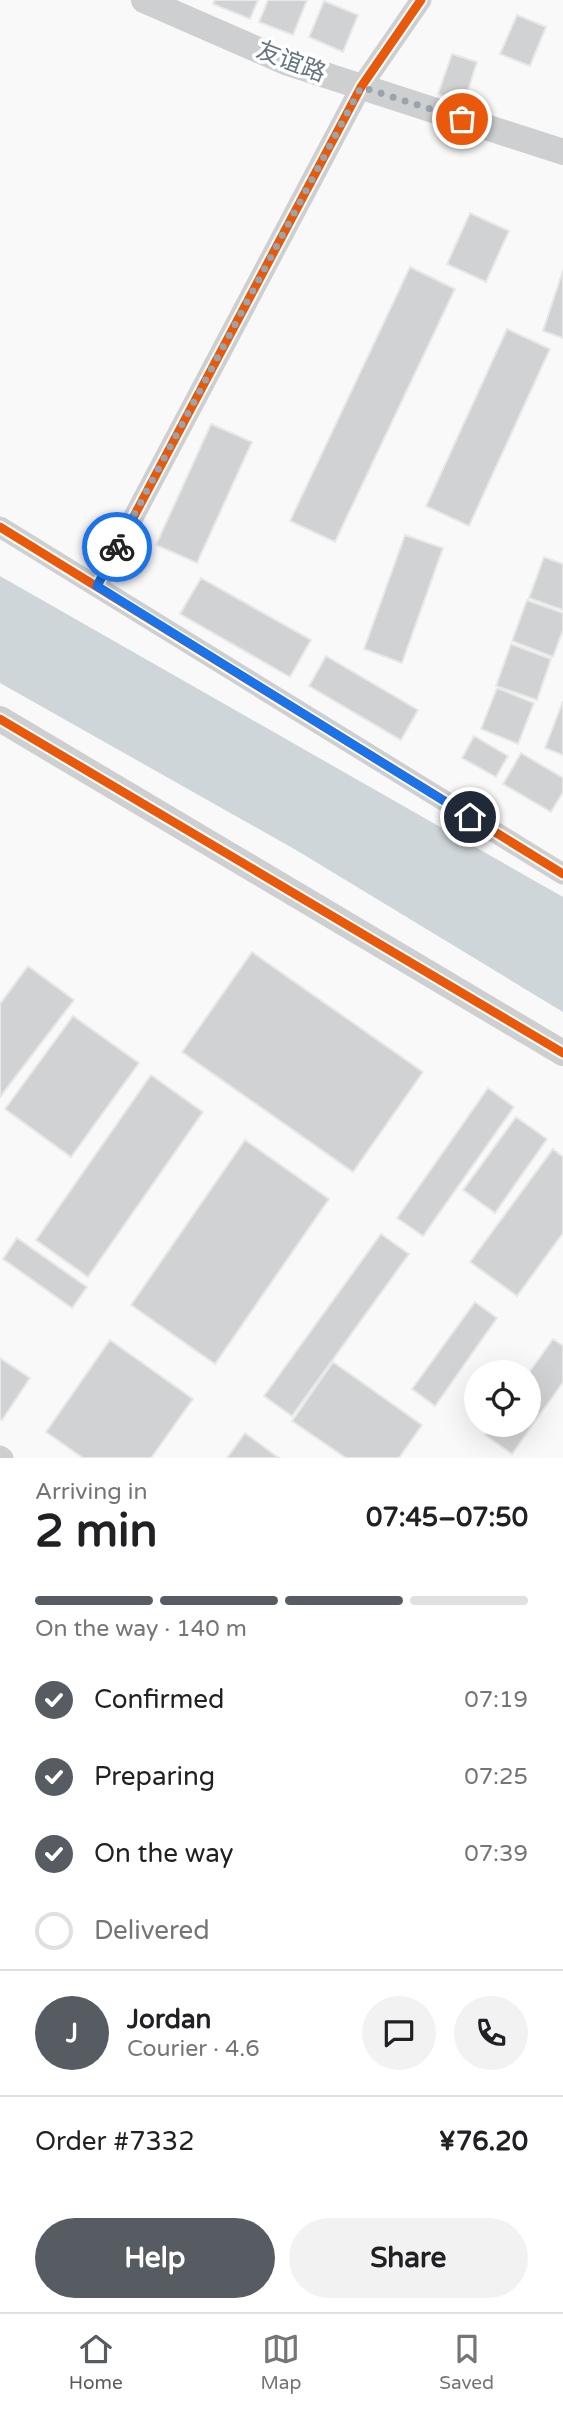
<!DOCTYPE html>
<meta charset="utf-8">
<style>
body{margin:0;font-family:"Varela Round","Noto Sans SC",sans-serif;background:#f2f2f2;color:#202124;height:100vh;display:flex;flex-direction:column;font-size:26px;white-space:nowrap}
*{box-sizing:border-box;margin:0}
p{font-size:23px;color:#757577}
.icon{flex:none;width:38px;height:38px;fill:none;stroke:currentColor;stroke-width:2;stroke-linecap:round;stroke-linejoin:round}
.map{position:relative;height:1458px;overflow:hidden}
.drawer{display:flex;flex-direction:column;background:#fff;flex:1}
.drawer>*{flex:none}
.fabs{position:absolute;left:464px;top:1360px;display:grid;gap:14px}
.fabs a{display:grid;place-items:center;width:77px;height:77px;border-radius:50%;background:#fff;box-shadow:0 7px 28px #0002;font-size:35px}
.pin{position:absolute;display:grid;place-items:center;width:60px;height:60px;color:#fff;margin:-30px;border:4px solid #fff;border-radius:50%;box-shadow:0 2px 7px #0007}
.courier{position:absolute;display:grid;place-items:center;width:70px;height:70px;margin:-35px;border:5px solid #1a73e8;border-radius:50%;background:#fff;color:#222;box-shadow:0 2px 9px #0007}
.head em{font-style:normal;font-weight:700}
.head div{display:flex;flex-direction:column-reverse}
.head{display:flex;align-items:center;justify-content:space-between;height:119px;padding:0 35px}
h1{font-size:46px;font-weight:700;line-height:52px}
.bar{display:grid;grid-template-columns:repeat(4,1fr);gap:10px 7px;align-content:center;height:84px;padding:0 35px}
.bar i{height:9px;border-radius:5px;background:#e0e0e0}
.bar .selected{background:#565c61}
.bar p{grid-column:span 4}
.line{display:flex;align-items:center;gap:18px;padding:0 35px;border-top:2px solid #e0e0e0}
.line div{flex:1}
.round{display:grid;place-items:center;flex:none;width:74px;height:74px;border-radius:37px;background:#f2f2f2}
ol{padding:0 35px;list-style:none}
li{display:flex;align-items:center;gap:21px;height:77px}
li p{margin-inline-start:auto}
li .icon{padding:7px;border-radius:50%;background:#565c61;color:#fff;stroke-width:4}
li:last-child{color:#757577}
li i{width:38px;height:38px;border:4px solid #e0e0e0;border-radius:50%}
.primary-button{display:flex;gap:14px;margin-top:auto;padding:14px 35px}
.primary-button a{flex:1;height:80px;border-radius:42px;background:#565c61;color:#fff;font-size:28px;font-weight:700;line-height:80px;text-align:center}
.primary-button a+a{background:#f2f2f2;color:#202124}
.tabs{display:flex;justify-content:space-around;align-items:center;height:98px;border-top:2px solid #e0e0e0;background:#fff;font-size:19px;color:#757577}
.tabs a{display:grid;justify-items:center;gap:4px}
.tabs .selected{color:#565c61}
.map>svg:first-child{display:block}
.water{fill:#ced6d9}
.building{fill:#d0d2d3;stroke:#e8e8e8;stroke-width:2}
.lines{fill:none;stroke-linecap:round;stroke-linejoin:round}
.minor{stroke:#cecfd0;stroke-width:21}
.tertiary{stroke:#cecfd0;stroke-width:26}
.cycleway-casing{stroke:#fff;stroke-width:13}
.cycleway{stroke:#e8590c;stroke-width:9}
.done{stroke:#99a4ac;stroke-width:7;stroke-dasharray:0 12.6}
.route{stroke:#1a73e8;stroke-width:9}
.labels{text-anchor:middle;dominant-baseline:central;stroke-width:7;stroke-linejoin:round;paint-order:stroke}
.street-label{font-size:24px;fill:#657683;stroke:#fff}
</style>
<div class="map">
<svg width="563" height="1458" viewBox="0 0 563 1458">
<rect width="100%" height="100%" fill="#f9f9f9"/>
<path class="water" d="M 0,576 L 563,897 L 563,1012 L 296,850 L 0,683 Z"/>
<path class="building" d="M 215,0 L 258,0 L 250,19 L 213,4 Z
M 268,0 L 307,0 L 293,35 L 259,22 Z
M 324,1 L 358,15 L 343,52 L 309,37 Z
M 517,15 L 546,27 L 530,66 L 500,54 Z
M 452,54 L 477,62 L 464,103 L 438,94 Z
M 470,213 L 509,231 L 486,282 L 447,264 Z
M 410,267 L 455,289 L 335,542 L 290,521 Z
M 563,270 L 563,338 L 543,331 Z
M 507,329 L 550,349 L 469,526 L 426,506 Z
M 211,424 L 252,442 L 197,563 L 156,545 Z
M 405,535 L 443,548 L 402,663 L 364,649 Z
M 544,557 L 563,564 L 563,610 L 529,598 Z
M 201,578 L 311,640 L 290,677 L 180,614 Z
M 527,600 L 563,613 L 563,630 L 553,657 L 512,641 Z
M 511,644 L 551,659 L 537,700 L 496,686 Z
M 326,656 L 418,710 L 401,740 L 309,686 Z
M 497,688 L 534,703 L 518,744 L 481,729 Z
M 563,701 L 563,755 L 545,748 Z
M 474,736 L 508,756 L 496,777 L 462,758 Z
M 521,753 L 563,778 L 563,792 L 551,812 L 503,784 Z
M 252,952 L 423,1072 L 353,1172 L 182,1052 Z
M 28,966 L 74,1000 L 0,1097 L 0,1004 Z
M 73,1016 L 139,1063 L 71,1157 L 5,1109 Z
M 151,1075 L 203,1112 L 88,1277 L 36,1240 Z
M 488,1088 L 514,1107 L 423,1236 L 397,1218 Z
M 516,1117 L 547,1139 L 495,1213 L 463,1190 Z
M 245,1140 L 329,1199 L 215,1364 L 131,1305 Z
M 553,1149 L 563,1157 L 563,1233 L 517,1296 L 470,1262 Z
M 381,1234 L 409,1254 L 292,1416 L 264,1396 Z
M 17,1238 L 87,1287 L 72,1308 L 3,1259 Z
M 475,1302 L 497,1318 L 435,1406 L 412,1389 Z
M 553,1339 L 563,1346 L 563,1382 L 512,1454 L 485,1435 L 493,1424 L 528,1424 L 528,1374 Z
M 110,1340 L 193,1399 L 151,1458 L 83,1458 L 46,1432 Z
M 0,1358 L 30,1378 L 2,1420 L 0,1419 Z
M 333,1362 L 422,1425 L 399,1458 L 346,1458 L 292,1421 Z
M 245,1433 L 279,1458 L 227,1458 Z"/>
<g class="lines">
<path class="minor" d="M 0,527 L 563,874
M 97,586 L 361,87 L 421,0
M 0,1456 L 3,1458"/>
<path class="tertiary" d="M 144,0 L 288,63 L 563,152
M 0,719 L 563,1053"/>
<defs>
<path id="cycleway" d="M 0,527 L 563,874
M 97,586 L 361,87 L 421,0
M 0,719 L 563,1053"/>
</defs>
<use href="#cycleway" class="cycleway-casing"/>
<use href="#cycleway" class="cycleway"/>
</g>
<g class="lines">
<path class="done" d="M 117,547 L 361,87 L 462,119"/>
<path class="route" d="M 117,547 L 97,586 L 470,817"/>
</g>
<g class="labels">
<g class="street-label">
<text transform="translate(291 62) rotate(21)">友谊路</text>
</g>
</g>
</svg>
<div class="fabs">
<a><svg class="icon" aria-label="locate" viewBox="0 0 24 24"><circle cx="12" cy="12" r="6"/><path d="M12 2v4M12 18v4M2 12h4M18 12h4"/></svg></a>
</div>
<div class="pin" style="left:462px;top:119px;background:#ea580c"><svg class="icon" aria-label="bag" viewBox="0 0 24 24"><path d="M5 8h14l-1 12H6zM9 8a3 3 0 0 1 6 0"/></svg></div>
<div class="pin" style="left:470px;top:817px;background:#1f2937"><svg class="icon" aria-label="home" viewBox="0 0 24 24"><path d="M3 11l9-7 9 7M6 9v11h12V9"/></svg></div>
<div class="courier" style="left:117px;top:547px"><svg class="icon" aria-label="bike" viewBox="0 0 24 24"><circle cx="6" cy="16" r="4"/><circle cx="18" cy="16" r="4"/><path d="M6 16l4-8h5l3 8M10 8l3 8H6M13 5h3"/></svg></div>
</div>
<section class="drawer">
<div class="head"><div><h1>2 min</h1><p>Arriving in</p></div><em>07:45–07:50</em></div>
<div class="bar"><i class="selected"></i><i class="selected"></i><i class="selected"></i><i></i><p>On the way · 140 m</p></div>
<ol>
<li><svg class="icon" aria-label="check" viewBox="0 0 24 24"><path d="M5 12l5 5 9-10"/></svg>Confirmed<p>07:19</p></li>
<li><svg class="icon" aria-label="check" viewBox="0 0 24 24"><path d="M5 12l5 5 9-10"/></svg>Preparing<p>07:25</p></li>
<li><svg class="icon" aria-label="check" viewBox="0 0 24 24"><path d="M5 12l5 5 9-10"/></svg>On the way<p>07:39</p></li>
<li><i></i>Delivered</li>
</ol>
<div class="line" style="height:126px"><b class="round" style="background:#565c61;color:#fff">J</b><div><b>Jordan</b><p>Courier · 4.6</p></div><a class="round"><svg class="icon" aria-label="chat" viewBox="0 0 24 24"><path d="M4 5h16v11H9l-5 4z"/></svg></a><a class="round"><svg class="icon" aria-label="phone" viewBox="0 0 24 24"><path d="M5 4h4l2 5-3 2q2 4 5 5l2-3 5 2v4C11 20 4 13 5 4z"/></svg></a></div>
<div class="line" style="height:91px"><div>Order #7332</div><b>¥76.20</b></div>
<div class="primary-button"><a>Help</a><a>Share</a></div>
</section>
<nav class="tabs">
<a class="selected"><svg class="icon" aria-label="home" viewBox="0 0 24 24"><path d="M3 11l9-7 9 7M6 9v11h12V9"/></svg>Home</a>
<a><svg class="icon" aria-label="map" viewBox="0 0 24 24"><path d="M3 6l6-2 6 2 6-2v14l-6 2-6-2-6 2zM9 4v14M15 6v14"/></svg>Map</a>
<a><svg class="icon" aria-label="saved" viewBox="0 0 24 24"><path d="M7 4h10v16l-5-4-5 4z"/></svg>Saved</a>
</nav>
